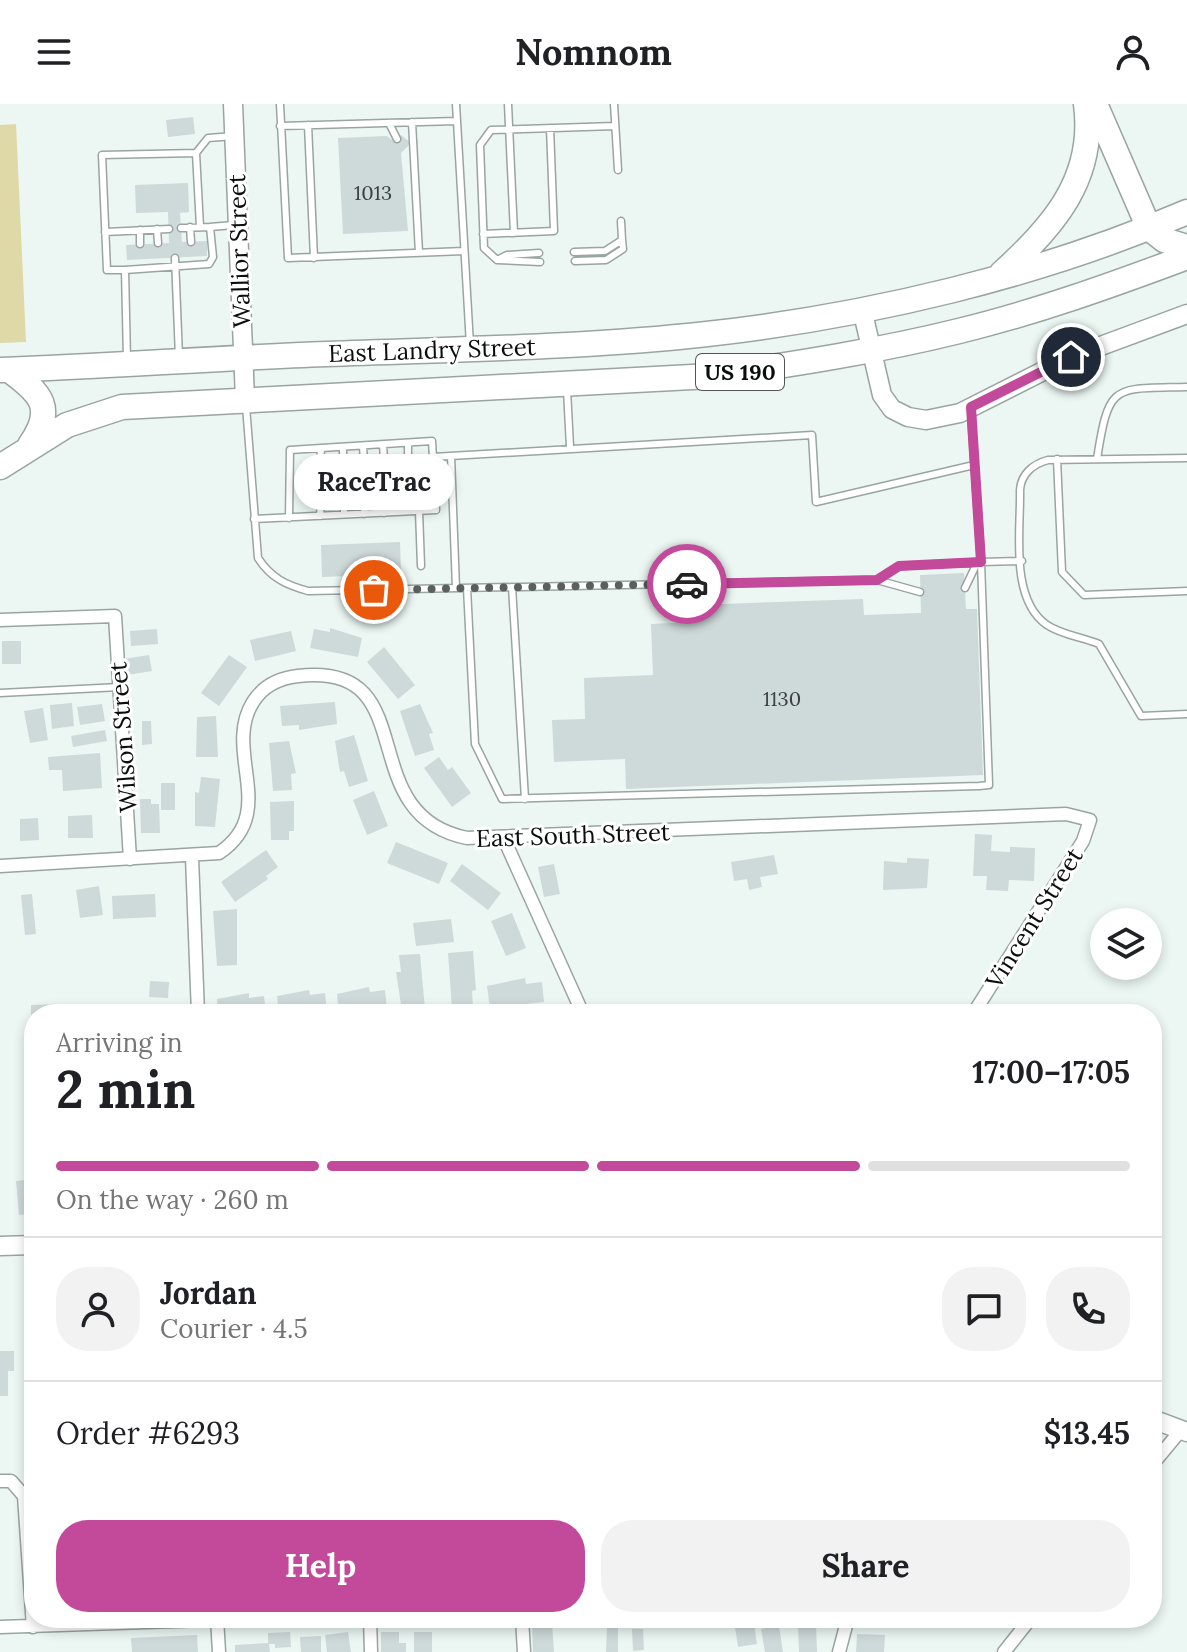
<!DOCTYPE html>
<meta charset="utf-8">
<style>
body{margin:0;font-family:Lora,serif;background:#f2f2f2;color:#202124;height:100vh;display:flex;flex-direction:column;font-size:30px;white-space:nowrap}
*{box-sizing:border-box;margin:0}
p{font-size:26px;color:#757577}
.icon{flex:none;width:44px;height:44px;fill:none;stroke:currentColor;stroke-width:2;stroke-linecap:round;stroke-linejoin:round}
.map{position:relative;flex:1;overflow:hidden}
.details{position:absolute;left:24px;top:900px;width:1138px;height:624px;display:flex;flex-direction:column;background:#fff;border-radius:32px;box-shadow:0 4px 12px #0003}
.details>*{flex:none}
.fabs{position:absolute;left:1090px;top:804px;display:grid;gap:16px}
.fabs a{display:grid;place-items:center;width:72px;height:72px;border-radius:50%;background:#fff;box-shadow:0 4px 12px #0003;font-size:40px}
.pin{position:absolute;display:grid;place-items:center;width:68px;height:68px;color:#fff;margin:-34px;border:4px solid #fff;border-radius:50%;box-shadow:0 2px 8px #0007}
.courier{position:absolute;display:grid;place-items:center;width:80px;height:80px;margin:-40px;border:6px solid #c3499a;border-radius:50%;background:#fff;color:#222;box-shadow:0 2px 10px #0007}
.bubble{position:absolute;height:56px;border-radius:28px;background:#fff;box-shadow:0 4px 12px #0003;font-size:26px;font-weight:700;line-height:56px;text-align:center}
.headline em{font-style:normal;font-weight:700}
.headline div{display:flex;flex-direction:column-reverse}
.headline{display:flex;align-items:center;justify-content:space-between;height:136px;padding:0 32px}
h1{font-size:52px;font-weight:700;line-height:60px}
.bar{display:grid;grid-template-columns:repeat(4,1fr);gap:12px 8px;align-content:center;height:96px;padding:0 32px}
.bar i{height:10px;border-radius:6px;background:#e0e0e0}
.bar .current{background:#c3499a}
.bar p{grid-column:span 4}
.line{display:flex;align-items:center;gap:20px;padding:0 32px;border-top:2px solid #e0e0e0}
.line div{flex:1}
.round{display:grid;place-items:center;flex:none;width:84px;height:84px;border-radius:32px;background:#f2f2f2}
.button{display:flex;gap:16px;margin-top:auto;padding:16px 32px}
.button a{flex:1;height:92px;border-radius:32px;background:#c3499a;color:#fff;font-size:32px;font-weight:700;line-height:92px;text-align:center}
.button a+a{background:#f2f2f2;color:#202124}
header{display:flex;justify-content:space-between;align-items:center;height:104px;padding:0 32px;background:#fff;font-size:36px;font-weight:700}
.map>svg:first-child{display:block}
.green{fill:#dfd9a8}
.building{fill:#ced9da}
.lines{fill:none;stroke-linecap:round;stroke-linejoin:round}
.lane-casing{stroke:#9aa4a0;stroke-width:9}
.street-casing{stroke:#9aa4a0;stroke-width:15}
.secondary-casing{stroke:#9aa4a0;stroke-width:21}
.highway-casing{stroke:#9aa4a0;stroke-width:27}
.lane{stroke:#fff;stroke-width:6}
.street{stroke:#fff;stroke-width:12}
.secondary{stroke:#fff;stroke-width:18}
.highway{stroke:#fff;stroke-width:24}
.done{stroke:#5a605e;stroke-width:8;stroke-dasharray:0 14.4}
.route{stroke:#c3499a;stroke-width:10}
.labels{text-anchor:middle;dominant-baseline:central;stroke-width:6;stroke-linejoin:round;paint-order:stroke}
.number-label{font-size:20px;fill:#3c4140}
.shield{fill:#fff;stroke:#545656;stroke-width:2}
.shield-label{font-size:22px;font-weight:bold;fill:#0b0e0d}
.street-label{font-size:24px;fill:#0b0e0d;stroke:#fff}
</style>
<header><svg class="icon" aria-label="menu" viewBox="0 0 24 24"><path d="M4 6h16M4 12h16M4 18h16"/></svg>Nomnom<svg class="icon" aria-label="person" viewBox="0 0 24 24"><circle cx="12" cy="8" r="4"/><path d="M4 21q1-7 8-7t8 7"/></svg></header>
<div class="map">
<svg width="1187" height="1548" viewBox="0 0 1187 1548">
<rect width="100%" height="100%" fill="#ecf7f3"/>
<path class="green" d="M 16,20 L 26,238 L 0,239 L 0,21 Z"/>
<path class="building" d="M 193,13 L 195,30 L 168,33 L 166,16 Z
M 401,31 L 411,39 L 401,49 L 408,127 L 343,130 L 338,34 L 387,32 L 395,38 Z
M 188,79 L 189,108 L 180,109 L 182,138 L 207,137 L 207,152 L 127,156 L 126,141 L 169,139 L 168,108 L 136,109 L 135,81 Z
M 427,354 L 428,393 L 302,397 L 301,358 Z
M 400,438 L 401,470 L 322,473 L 321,441 Z
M 964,469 L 966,505 L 977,505 L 983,671 L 626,685 L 625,655 L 554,658 L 552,616 L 585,615 L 584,574 L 653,571 L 651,520 L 696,518 L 695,501 L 863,495 L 864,511 L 921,509 L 920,471 Z
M 330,524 L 362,534 L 358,553 L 310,544 L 314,525 L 330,528 Z
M 157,525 L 158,540 L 131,542 L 130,527 Z
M 291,527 L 296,547 L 255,557 L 250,536 Z
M 2,537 L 21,537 L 21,560 L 2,560 Z
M 384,543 L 415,581 L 398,595 L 367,558 Z
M 149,551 L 152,567 L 127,571 L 124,555 Z
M 229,551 L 247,563 L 219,602 L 201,589 Z
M 335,598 L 337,620 L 299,626 L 299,621 L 282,622 L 280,602 Z
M 72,599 L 74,622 L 52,625 L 50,601 Z
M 102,600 L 105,617 L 80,621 L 77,603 Z
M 420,600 L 433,629 L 429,630 L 434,646 L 415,652 L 400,607 Z
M 43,604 L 48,636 L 30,639 L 24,607 Z
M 216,612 L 218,653 L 196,653 L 197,613 Z
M 142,617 L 151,617 L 152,640 L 142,641 Z
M 105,626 L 107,637 L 73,643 L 71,632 Z
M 354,631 L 368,677 L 349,683 L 344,667 L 340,668 L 335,637 Z
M 289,637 L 296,669 L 291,670 L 292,686 L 273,687 L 269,639 Z
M 100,649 L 102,684 L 63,687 L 62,666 L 49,666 L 48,653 Z
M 439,653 L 448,666 L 452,663 L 471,689 L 452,703 L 424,664 Z
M 201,673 L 220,675 L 215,723 L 195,722 L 195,688 L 199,689 Z
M 161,679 L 175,679 L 175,706 L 161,706 Z
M 374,687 L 388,722 L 367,731 L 353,696 Z
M 140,695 L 151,695 L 151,700 L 159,700 L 160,729 L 141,729 Z
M 294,697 L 294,727 L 289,727 L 289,736 L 271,736 L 270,698 Z
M 92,711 L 93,734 L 68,734 L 68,712 Z
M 38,714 L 39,736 L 20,737 L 20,715 Z
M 975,730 L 992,731 L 991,747 L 1010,748 L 1010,743 L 1035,744 L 1034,777 L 1009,776 L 1008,787 L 986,786 L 987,772 L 973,772 Z
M 396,738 L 448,759 L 439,780 L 387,759 Z
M 266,746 L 278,763 L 266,772 L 268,775 L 235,798 L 221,778 Z
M 774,751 L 778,770 L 760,773 L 762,783 L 749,786 L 747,775 L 734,777 L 731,758 Z
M 907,754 L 929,755 L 927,784 L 883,786 L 884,757 L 907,759 Z
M 462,760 L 501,789 L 488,806 L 450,777 Z
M 554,760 L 560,790 L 544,793 L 538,763 Z
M 99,782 L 103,811 L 80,814 L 76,786 Z
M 32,790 L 36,830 L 25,831 L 21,791 Z
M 155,790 L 156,813 L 113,815 L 112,792 Z
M 237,805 L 237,861 L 217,862 L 213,807 Z
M 512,809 L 526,844 L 506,852 L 491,817 Z
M 451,815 L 454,838 L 416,842 L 413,819 Z
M 473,847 L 476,886 L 472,887 L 473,903 L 452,904 L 448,849 Z
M 420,850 L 425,905 L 402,907 L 396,868 L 401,868 L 399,851 Z
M 525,874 L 526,880 L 542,878 L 544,898 L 490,904 L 487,882 Z
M 150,877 L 169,878 L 168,894 L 149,893 Z
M 369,883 L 370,888 L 385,886 L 387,906 L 339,910 L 337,890 Z
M 309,886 L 310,891 L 325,889 L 327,909 L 279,910 L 277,892 Z
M 249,889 L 249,894 L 264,892 L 266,910 L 218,910 L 217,895 Z
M 57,900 L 57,910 L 34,910 L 31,924 L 31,901 Z
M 34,1075 L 34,1110 L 19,1111 L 16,1077 Z
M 0,1247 L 14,1247 L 14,1267 L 8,1267 L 8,1292 L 0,1292 Z
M 552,1519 L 554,1548 L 533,1548 L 532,1520 Z
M 754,1520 L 757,1540 L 738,1543 L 735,1523 Z
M 816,1521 L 817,1548 L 799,1548 L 798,1522 Z
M 607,1522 L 618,1522 L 618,1548 L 606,1548 Z
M 779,1522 L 783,1548 L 765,1548 L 761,1525 Z
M 632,1525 L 643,1525 L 644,1546 L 633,1547 Z
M 290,1528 L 291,1543 L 275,1544 L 275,1540 L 269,1540 L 270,1548 L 235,1548 L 235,1541 L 268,1539 L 268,1529 Z
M 348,1528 L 351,1548 L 327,1548 L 325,1531 Z
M 381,1528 L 399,1528 L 399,1539 L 406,1539 L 406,1548 L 381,1548 Z
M 414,1528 L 432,1528 L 432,1548 L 414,1548 Z
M 857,1530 L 885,1531 L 884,1548 L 856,1548 Z
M 197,1531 L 198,1548 L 132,1548 L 131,1534 Z
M 321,1532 L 321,1548 L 301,1548 L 300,1533 Z"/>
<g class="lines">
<defs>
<path id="lane" d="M 280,0 L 288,154 L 464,147
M 456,0 L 470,241
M 508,0 L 514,129
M 614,0 L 618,66
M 412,18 L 419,149
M 389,19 L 397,35
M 308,21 L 314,154
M 280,22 L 456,17
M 196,49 L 200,123
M 190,123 L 191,138
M 210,123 L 234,121
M 157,125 L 158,139
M 140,126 L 140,140
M 105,128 L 169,125
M 483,130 L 554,127 L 550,24
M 574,148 L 605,147 L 622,136 L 621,117
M 539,149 L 507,151 L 497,156 L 484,144 L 480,41 L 491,26 L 615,22
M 175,154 L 179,253
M 497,156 L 540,158
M 575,157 L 606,156 L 623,145 L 622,136
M 125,166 L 209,160 L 213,153 L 210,123 L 181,124
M 127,256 L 125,166 L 107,166 L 102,51 L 196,49 L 208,34 L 234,32
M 567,286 L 570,343
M 246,302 L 258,454 C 271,474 286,481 308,487 L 877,476 L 899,462 L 981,458 L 971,308
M 408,339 L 408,355
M 383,341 L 384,355
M 363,343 L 364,356
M 451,352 L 456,484
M 433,353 L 812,331 L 816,398 L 974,361
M 1187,354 L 1048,356 C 1033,360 1021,370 1020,386 C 1021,425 1009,495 1047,521 C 1062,531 1082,533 1099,540 L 1141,612 L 1187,610
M 1057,355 L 1062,468 L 1084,491 L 1187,487
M 1097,355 C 1109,278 1113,285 1187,283
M 343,357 L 343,344
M 320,358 L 321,345
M 411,393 L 411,407
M 344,395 L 344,410
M 419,407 L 421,462
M 384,409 L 384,394
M 364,410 L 365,395
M 320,412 L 321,396
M 254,415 C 315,412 376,409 436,406 L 432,337 L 290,346 L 289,414
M 877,476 L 920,488
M 512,483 L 525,695
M 467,484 L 475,640 L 502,695 L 979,682 L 989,681 L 981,458 L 1022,457
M 965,484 L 977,459
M 0,589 L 120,583"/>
<path id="street" d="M 0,516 L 115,512 L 130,755
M 504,735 L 583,910
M 192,753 L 198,910
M 0,762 L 219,749 C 280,708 222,648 253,598 C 263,582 280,574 298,572 C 427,557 349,710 467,734 L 1066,710 L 1090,716 L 1083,737 L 973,910
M 1152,1361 L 1181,1326
M 0,1377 L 11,1377 L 24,1392 L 33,1523
M 217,1514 L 219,1548
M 370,1514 L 371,1548
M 522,1514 L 524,1548
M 0,1523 L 264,1514
M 839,1548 L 848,1514
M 1004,1548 L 1031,1514"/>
<path id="secondary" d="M 233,0 L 245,295
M 862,205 L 882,291 L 892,305 L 908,313 L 926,316 L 960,309 L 1071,253 L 1187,210
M 0,1142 L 34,1141
M 1152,1315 L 1187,1328"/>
<path id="highway" d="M 1095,0 L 1149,124 L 1164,136 L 1187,143
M 1002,169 C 1053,123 1096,74 1086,0
M 0,266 C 109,262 218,254 327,250 C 454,245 581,244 707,230 C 869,212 1038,172 1187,108
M 9,266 C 41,289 56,304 30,341
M 0,363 L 67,321 L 122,303 L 711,272 C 795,260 878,247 959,227 C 1037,208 1112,181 1187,153"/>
</defs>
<use href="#lane" class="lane-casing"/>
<use href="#street" class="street-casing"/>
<use href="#secondary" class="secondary-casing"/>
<use href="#highway" class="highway-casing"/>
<use href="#lane" class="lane"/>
<use href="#street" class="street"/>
<use href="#secondary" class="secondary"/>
<use href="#highway" class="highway"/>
</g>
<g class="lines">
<path class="done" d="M 374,486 L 687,480"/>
<path class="route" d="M 687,480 L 877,476 L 899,462 L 981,458 L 971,303 L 1071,253"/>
</g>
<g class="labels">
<g class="number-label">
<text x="373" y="88">1013</text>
<text x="782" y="594">1130</text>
</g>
<rect class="shield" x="696" y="250" width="88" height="36" rx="6"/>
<g class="shield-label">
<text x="740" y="268">US 190</text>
</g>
<g class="street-label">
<text transform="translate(239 147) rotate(-92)">Wallior Street</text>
<text transform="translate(432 246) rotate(-2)">East Landry Street</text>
<text transform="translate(123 633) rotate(-94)">Wilson Street</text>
<text transform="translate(573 731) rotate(-2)">East South Street</text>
<text transform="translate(1034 814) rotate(-58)">Vincent Street</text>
</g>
</g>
</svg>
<div class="fabs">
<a><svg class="icon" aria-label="layers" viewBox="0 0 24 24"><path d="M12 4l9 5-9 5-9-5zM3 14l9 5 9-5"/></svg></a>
</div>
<div class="pin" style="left:374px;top:486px;background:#ea580c"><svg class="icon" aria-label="bag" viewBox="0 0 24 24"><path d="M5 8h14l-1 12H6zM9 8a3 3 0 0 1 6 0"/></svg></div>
<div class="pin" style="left:1071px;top:253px;background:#1f2937"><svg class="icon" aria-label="home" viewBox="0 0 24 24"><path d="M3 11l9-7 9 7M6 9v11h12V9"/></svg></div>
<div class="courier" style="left:687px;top:480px"><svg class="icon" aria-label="car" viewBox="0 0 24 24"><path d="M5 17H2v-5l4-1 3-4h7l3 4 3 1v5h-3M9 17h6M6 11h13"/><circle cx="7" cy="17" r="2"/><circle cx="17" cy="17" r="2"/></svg></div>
<div class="bubble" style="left:294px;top:350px;width:160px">RaceTrac</div>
<section class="details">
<div class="headline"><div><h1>2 min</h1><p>Arriving in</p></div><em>17:00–17:05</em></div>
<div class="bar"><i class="current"></i><i class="current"></i><i class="current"></i><i></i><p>On the way · 260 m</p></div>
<div class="line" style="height:144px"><a class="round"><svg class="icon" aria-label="person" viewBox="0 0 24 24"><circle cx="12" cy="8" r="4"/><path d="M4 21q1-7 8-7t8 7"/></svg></a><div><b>Jordan</b><p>Courier · 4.5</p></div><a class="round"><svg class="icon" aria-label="chat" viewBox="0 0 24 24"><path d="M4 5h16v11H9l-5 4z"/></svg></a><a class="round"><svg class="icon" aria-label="phone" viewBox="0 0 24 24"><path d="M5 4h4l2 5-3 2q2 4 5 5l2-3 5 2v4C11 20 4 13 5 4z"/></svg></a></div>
<div class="line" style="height:104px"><div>Order #6293</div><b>$13.45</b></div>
<div class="button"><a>Help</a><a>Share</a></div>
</section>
</div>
